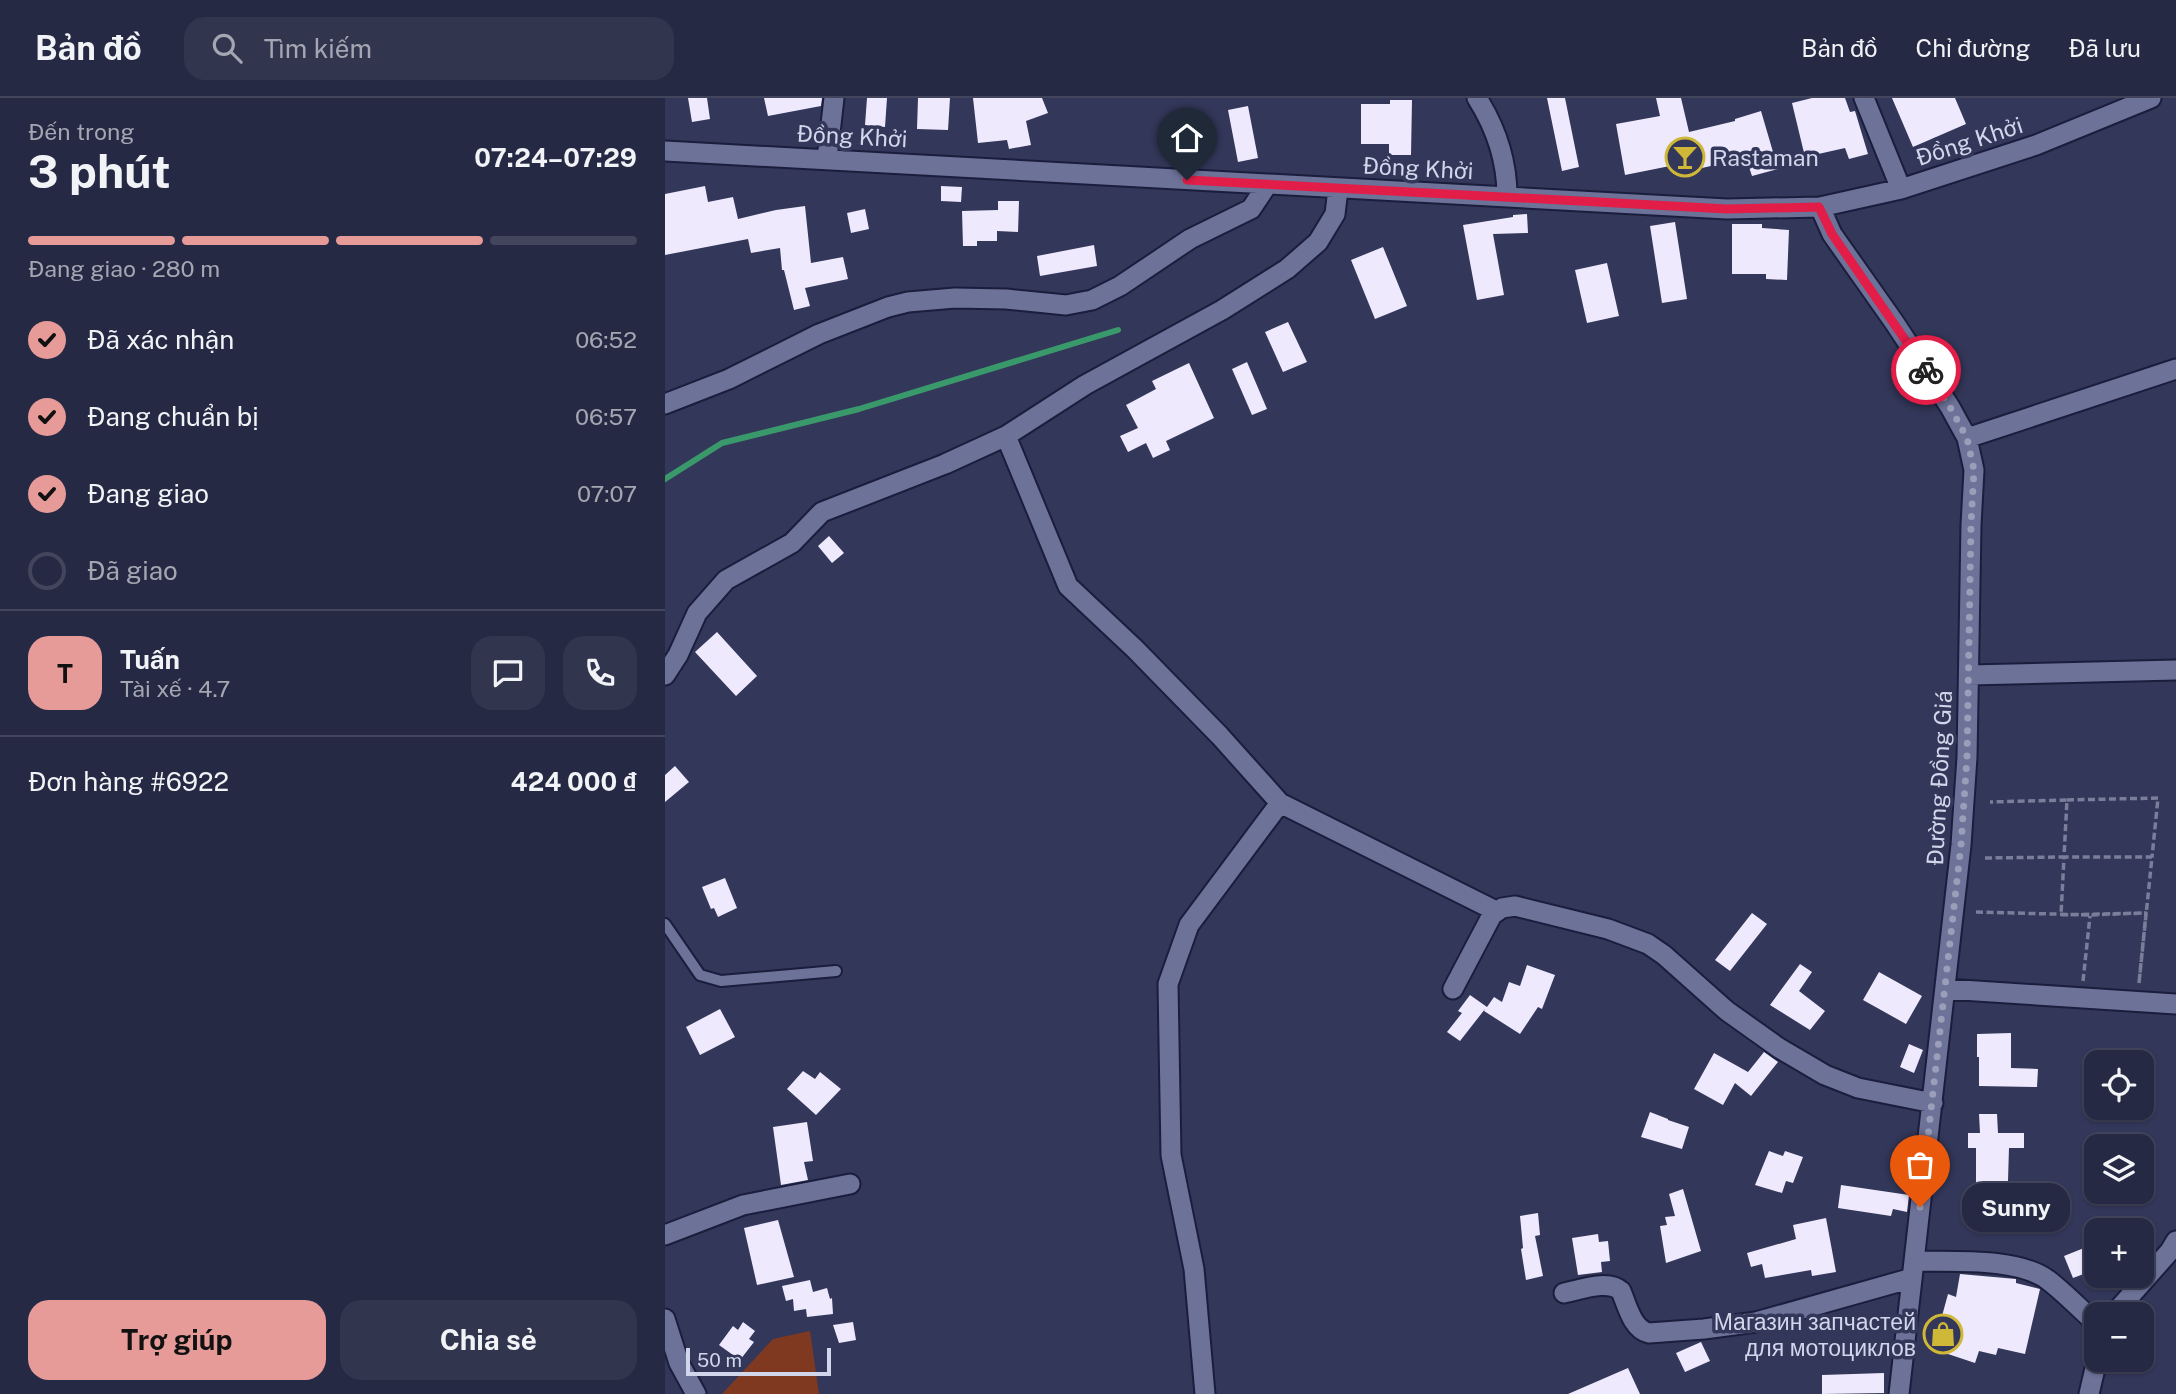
<!DOCTYPE html>
<html lang="vi">
<meta charset="utf-8">
<style>
body{margin:0;font-family:"Public Sans",sans-serif;background:#32354e;color:#f1f3f6;height:100vh;display:flex;flex-direction:column;font-size:26px;white-space:nowrap}
*{box-sizing:border-box;margin:0}
p{font-size:23px;color:#a4a6b2}
.icon{flex:none;width:38px;height:38px;fill:none;stroke:currentColor;stroke-width:2;stroke-linecap:round;stroke-linejoin:round}
.map{position:relative;flex:1;overflow:hidden}
.details{display:flex;flex-direction:column;background:#262943;width:665px}
.details>*{flex:none}
.fabs{position:absolute;left:1419px;top:952px;display:grid;gap:14px}
.fabs a{display:grid;place-items:center;width:70px;height:70px;border-radius:14px;background:#262943;box-shadow:0 2px 5px #0004,0 0 0 2px #42455c;font-size:35px}
.scale{position:absolute;left:21px;bottom:18px;width:145px;box-sizing:border-box;padding-left:7px;border:4px solid #d2d6eb;border-top:0;font-size:19px;line-height:24px;white-space:nowrap;color:#d2d6eb;-webkit-text-stroke:5px #333759;paint-order:stroke}
.pin{position:absolute;display:grid;place-items:center;width:60px;height:60px;color:#fff;margin:-72px -30px;border-radius:50% 50% 50% 0;rotate:-45deg;box-shadow:0 0 7px #0007}
.pin .icon{rotate:45deg}
.courier{position:absolute;display:grid;place-items:center;width:70px;height:70px;margin:-35px;border:5px solid #e11d48;border-radius:50%;background:#fff;color:#222;box-shadow:0 2px 9px #0007}
.bubble{position:absolute;height:49px;border-radius:21px;background:#262943;box-shadow:0 2px 5px #0004,0 0 0 2px #42455c;font-size:23px;font-weight:700;line-height:49px;text-align:center}
.overview em{font-style:normal;font-weight:700}
.overview div{display:flex;flex-direction:column-reverse}
.overview{display:flex;align-items:center;justify-content:space-between;height:119px;padding:0 28px}
h1{font-size:46px;font-weight:700;line-height:52px}
.bar{display:grid;grid-template-columns:repeat(4,1fr);gap:10px 7px;align-content:center;height:84px;padding:0 28px}
.bar i{height:9px;border-radius:5px;background:#42455c}
.bar .selected{background:#e69b98}
.bar p{grid-column:span 4}
.line{display:flex;align-items:center;gap:18px;padding:0 28px;border-top:2px solid #42455c}
.line div{flex:1}
.round{display:grid;place-items:center;flex:none;width:74px;height:74px;border-radius:21px;background:#32354e}
ol{padding:0 28px;list-style:none}
li{display:flex;align-items:center;gap:21px;height:77px}
li p{margin-inline-start:auto}
li .icon{padding:7px;border-radius:50%;background:#e69b98;color:#111;stroke-width:4}
li:last-child{color:#a4a6b2}
li i{width:38px;height:38px;border:4px solid #42455c;border-radius:50%}
.button{display:flex;gap:14px;margin-top:auto;padding:14px 28px}
.button a{flex:1;height:80px;border-radius:21px;background:#e69b98;color:#111;font-size:28px;font-weight:700;line-height:80px;text-align:center}
.button a+a{background:#32354e;color:#f1f3f6}
header{display:flex;align-items:center;gap:42px;box-sizing:border-box;height:98px;padding:0 35px;background:#262943;border-bottom:2px solid #42455c}
header strong{font-size:33px}
nav{display:flex;gap:38px;margin-inline-start:auto;font-size:24px}
.search{width:490px;height:63px;background:#32354e;display:flex;align-items:center;gap:18px;box-sizing:border-box;padding:0 24px;border-radius:21px;color:#a4a6b2;font-size:26px}
main{display:flex;flex:1;min-height:0}
.map>svg:first-child{display:block}
.green{fill:#803921}
.lines{fill:none;stroke-linecap:round;stroke-linejoin:round}
.stream{stroke:#3a996b;stroke-width:6}
.building{fill:#efe9fe}
.service-casing{stroke:#1b1d3d;stroke-width:14}
.minor-casing{stroke:#1b1d3d;stroke-width:23}
.path{stroke:#7a7e9b;stroke-width:3.5;stroke-dasharray:7 3.5;stroke-linecap:butt}
.service{stroke:#6d7298;stroke-width:10}
.minor{stroke:#6d7298;stroke-width:19}
.done{stroke:#9a9eb8;stroke-width:7;stroke-dasharray:0 12.6}
.route{stroke:#e11d48;stroke-width:9}
.labels{text-anchor:middle;dominant-baseline:central;stroke-width:7;stroke-linejoin:round;paint-order:stroke}
.street-label{font-size:23px;fill:#d2d6eb;stroke:#333759}
.poi-label{font-size:23px;fill:#d2d6eb;stroke:#333759;text-anchor:start}
</style>
<header>
<strong>Bản đồ</strong>
<div class="search"><svg class="icon" aria-label="search" viewBox="0 0 24 24"><circle cx="10" cy="10" r="6"/><path d="M15 15l6 6"/></svg>Tìm kiếm</div>
<nav><a>Bản đồ</a><a>Chỉ đường</a><a>Đã lưu</a></nav>
</header>
<main>
<section class="details">
<div class="overview"><div><h1>3 phút</h1><p>Đến trong</p></div><em>07:24–07:29</em></div>
<div class="bar"><i class="selected"></i><i class="selected"></i><i class="selected"></i><i></i><p>Đang giao · 280 m</p></div>
<ol>
<li><svg class="icon" aria-label="check" viewBox="0 0 24 24"><path d="M5 12l5 5 9-10"/></svg>Đã xác nhận<p>06:52</p></li>
<li><svg class="icon" aria-label="check" viewBox="0 0 24 24"><path d="M5 12l5 5 9-10"/></svg>Đang chuẩn bị<p>06:57</p></li>
<li><svg class="icon" aria-label="check" viewBox="0 0 24 24"><path d="M5 12l5 5 9-10"/></svg>Đang giao<p>07:07</p></li>
<li><i></i>Đã giao</li>
</ol>
<div class="line" style="height:126px"><b class="round" style="background:#e69b98;color:#111">T</b><div><b>Tuấn</b><p>Tài xế · 4.7</p></div><a class="round"><svg class="icon" aria-label="chat" viewBox="0 0 24 24"><path d="M4 5h16v11H9l-5 4z"/></svg></a><a class="round"><svg class="icon" aria-label="phone" viewBox="0 0 24 24"><path d="M5 4h4l2 5-3 2q2 4 5 5l2-3 5 2v4C11 20 4 13 5 4z"/></svg></a></div>
<div class="line" style="height:91px"><div>Đơn hàng #6922</div><b>424 000 ₫</b></div>
<div class="button"><a>Trợ giúp</a><a>Chia sẻ</a></div>
</section>
<div class="map">
<svg width="1511" height="1296" viewBox="0 0 1511 1296">
<rect width="100%" height="100%" fill="#333759"/>
<path class="green" d="M 145,1233 L 154,1296 L 57,1296 L 108,1241 Z"/>
<g class="lines">
<path class="stream" d="M 0,381 L 57,345 L 194,311 L 453,232"/>
</g>
<path class="building" d="M 23,0 L 42,0 L 45,21 L 27,24 Z
M 99,0 L 157,0 L 156,8 L 103,18 Z
M 202,0 L 222,0 L 220,29 L 200,27 Z
M 253,0 L 285,0 L 283,32 L 252,31 Z
M 308,0 L 377,0 L 383,15 L 361,23 L 366,47 L 344,51 L 342,42 L 313,45 Z
M 882,0 L 900,0 L 914,69 L 897,73 Z
M 991,0 L 1016,0 L 1024,34 L 1070,23 L 1070,21 L 1096,13 L 1113,71 L 1087,78 L 1081,60 L 1037,70 L 1035,62 L 960,77 L 951,26 L 995,18 Z
M 1147,0 L 1180,0 L 1185,14 L 1190,13 L 1203,56 L 1184,61 L 1180,50 L 1140,59 L 1127,5 Z
M 1227,0 L 1290,0 L 1301,26 L 1248,49 Z
M 725,2 L 747,2 L 746,57 L 724,57 L 724,46 L 696,46 L 696,6 L 725,6 Z
M 583,8 L 593,60 L 573,64 L 563,12 Z
M 40,88 L 43,104 L 68,99 L 73,121 L 111,112 L 140,108 L 146,165 L 178,159 L 183,181 L 140,190 L 145,208 L 129,212 L 119,172 L 117,172 L 115,150 L 86,155 L 83,141 L 0,157 L 0,96 Z
M 276,88 L 297,89 L 296,104 L 276,103 Z
M 333,103 L 354,103 L 353,134 L 332,133 L 332,143 L 312,143 L 312,148 L 298,148 L 297,113 L 333,112 Z
M 200,111 L 204,131 L 186,135 L 182,115 Z
M 862,116 L 863,135 L 828,136 L 839,197 L 812,202 L 798,127 L 848,119 L 848,117 Z
M 1010,124 L 1022,201 L 997,205 L 985,128 Z
M 1067,126 L 1097,126 L 1097,130 L 1124,132 L 1122,182 L 1101,181 L 1101,176 L 1067,176 Z
M 429,147 L 432,168 L 375,178 L 372,158 Z
M 718,149 L 742,208 L 710,221 L 686,162 Z
M 942,165 L 954,218 L 922,225 L 910,172 Z
M 623,224 L 642,264 L 618,274 L 600,234 Z
M 582,264 L 602,311 L 587,317 L 567,271 Z
M 524,265 L 549,320 L 501,343 L 505,352 L 488,360 L 481,345 L 463,354 L 455,338 L 473,330 L 461,307 L 491,291 L 487,283 Z
M 164,438 L 179,455 L 167,465 L 153,448 Z
M 52,534 L 92,578 L 71,598 L 30,554 Z
M 10,668 L 24,684 L 0,704 L 0,677 Z
M 60,780 L 72,810 L 53,819 L 49,810 L 46,811 L 37,789 Z
M 1087,815 L 1102,826 L 1065,873 L 1050,862 Z
M 1135,866 L 1147,874 L 1134,893 L 1160,913 L 1145,932 L 1105,907 Z
M 862,867 L 890,877 L 877,911 L 873,909 L 855,936 L 819,913 L 820,911 L 795,943 L 782,934 L 797,915 L 793,913 L 805,897 L 822,909 L 829,899 L 837,904 L 844,884 L 855,888 Z
M 1214,874 L 1257,898 L 1241,926 L 1198,902 Z
M 55,911 L 70,939 L 35,957 L 21,929 Z
M 1346,935 L 1346,970 L 1373,971 L 1372,989 L 1314,988 L 1314,959 L 1312,959 L 1312,936 Z
M 1244,946 L 1258,952 L 1249,975 L 1235,969 Z
M 1099,954 L 1113,964 L 1086,998 L 1070,985 L 1058,1007 L 1029,991 L 1049,955 L 1083,974 Z
M 138,973 L 150,981 L 155,974 L 176,991 L 151,1017 L 122,991 Z
M 985,1014 L 1003,1021 L 1003,1022 L 1024,1029 L 1017,1051 L 976,1039 Z
M 1314,1016 L 1332,1016 L 1333,1035 L 1359,1035 L 1359,1050 L 1344,1050 L 1342,1115 L 1296,1115 L 1297,1098 L 1311,1098 L 1311,1050 L 1303,1050 L 1303,1035 L 1315,1035 Z
M 142,1024 L 148,1063 L 139,1064 L 143,1082 L 116,1087 L 108,1029 Z
M 1104,1053 L 1118,1058 L 1120,1053 L 1138,1059 L 1128,1085 L 1121,1083 L 1117,1095 L 1090,1087 Z
M 1176,1087 L 1244,1097 L 1242,1114 L 1228,1111 L 1226,1118 L 1173,1110 Z
M 1018,1091 L 1036,1153 L 1001,1165 L 995,1128 L 1002,1127 L 1000,1119 L 1010,1118 L 1004,1096 Z
M 873,1115 L 875,1137 L 870,1138 L 878,1178 L 861,1182 L 856,1151 L 858,1150 L 855,1118 Z
M 1161,1120 L 1171,1174 L 1147,1178 L 1146,1172 L 1100,1180 L 1097,1166 L 1086,1169 L 1082,1155 L 1131,1141 L 1128,1127 Z
M 113,1122 L 129,1179 L 92,1187 L 79,1130 Z
M 933,1136 L 934,1144 L 943,1143 L 945,1163 L 936,1164 L 937,1174 L 913,1177 L 907,1140 Z
M 1424,1148 L 1426,1153 L 1432,1151 L 1432,1171 L 1408,1180 L 1399,1158 Z
M 1295,1176 L 1351,1181 L 1351,1185 L 1375,1191 L 1360,1256 L 1333,1250 L 1331,1257 L 1314,1253 L 1310,1265 L 1268,1251 L 1283,1196 L 1291,1199 Z
M 145,1182 L 148,1194 L 162,1190 L 165,1201 L 167,1200 L 168,1216 L 142,1219 L 141,1211 L 129,1213 L 128,1201 L 121,1203 L 117,1188 Z
M 78,1224 L 90,1233 L 84,1241 L 89,1244 L 75,1262 L 54,1247 L 68,1228 L 73,1232 Z
M 188,1224 L 191,1242 L 174,1245 L 168,1227 Z
M 1036,1244 L 1045,1263 L 1020,1274 L 1011,1255 Z
M 963,1270 L 975,1296 L 903,1296 Z
M 1219,1275 L 1219,1295 L 1157,1296 L 1157,1277 Z"/>
<g class="lines">
<defs>
<path id="service" d="M 0,826 L 35,877 L 56,883 L 171,873"/>
<path id="minor" d="M 812,0 C 831,30 842,63 842,98
M 1199,0 L 1236,91
M 0,53 L 1062,111 L 1155,109 L 1236,91 L 1371,47 L 1486,0
M 162,61 L 169,0
M 1155,109 L 1167,136 L 1229,224 L 1285,309 L 1302,340 L 1309,372 L 1306,427 L 1302,659 L 1296,747 L 1234,1296
M 0,306 L 64,281 L 154,236 L 223,209 L 243,204 L 290,200 L 341,201 L 401,207 L 427,202 L 455,188 L 525,141 L 586,111 L 602,87
M 341,338 L 403,488 L 470,551 L 555,638 L 615,705
M 1302,340 L 1511,271
M 0,577 L 13,557 L 32,515 L 61,482 L 127,445 L 157,414 L 280,366 L 341,338 L 420,287 L 557,212 L 622,171 L 653,144 L 670,116 L 673,91
M 1304,577 L 1511,572
M 788,891 L 827,817 L 837,810 L 850,808 L 943,831 L 983,846 L 999,857 L 1062,913 L 1114,950 L 1160,977 L 1193,990 L 1268,1005
M 1281,891 L 1511,906
M 0,1137 L 78,1107 L 185,1086
M 1249,1163 C 1287,1164 1352,1159 1383,1182 C 1400,1195 1416,1212 1432,1226
M 899,1195 C 915,1192 943,1181 956,1193 C 962,1207 967,1231 984,1235 L 1039,1231 L 1091,1224 L 1247,1180
M 1449,1216 L 1505,1153 L 1511,1143
M 0,1221 L 14,1265 L 31,1296
M 540,1296 L 529,1171 L 506,1057 L 503,886 L 524,827 L 615,705 L 831,813
M 1424,1296 L 1432,1262"/>
</defs>
<use href="#service" class="service-casing"/>
<use href="#minor" class="minor-casing"/>
<path class="path" d="M 1402,702 L 1493,700 L 1487,759
M 1320,760 L 1399,759 L 1402,702 L 1325,704
M 1311,814 L 1425,817 L 1481,815 L 1474,885
M 1418,883 L 1425,818
M 1474,885 L 1487,759 L 1399,759 L 1396,817 L 1481,815"/>
<use href="#service" class="service"/>
<use href="#minor" class="minor"/>
</g>
<g class="lines">
<path class="done" d="M 1255,1109 L 1296,747 L 1302,659 L 1306,427 L 1309,372 L 1302,340 L 1285,309 L 1261,272"/>
<path class="route" d="M 522,82 L 1062,111 L 1154,109 L 1167,136 L 1261,272"/>
</g>
<defs>
<symbol id="bar-ring" viewBox="-11 -11 22 22"><circle r="9.5" fill="#333759" stroke="#cfb837" stroke-width="1.5"/><path d="M-6-5H6L.8 .8V4.5H3.5V6h-7V4.5H-.8V.8Z" fill="#cfb837"/></symbol>
<symbol id="shop-ring" viewBox="-11 -11 22 22"><circle r="9.5" fill="#333759" stroke="#cfb837" stroke-width="1.5"/><path d="M-5-2.5h2.3a2.7 3.5 0 0 1 5.4 0H5L5.5 6h-11ZM-1.5-2.5h3a1.5 2.3 0 0 0-3 0Z" fill="#cfb837"/></symbol>
</defs>
<g fill-rule="evenodd">
<use href="#bar-ring" x="998" y="37" width="44" height="44"/>
<use href="#shop-ring" x="1256" y="1214" width="44" height="44"/>
</g>
<g class="labels">
<g class="street-label">
<text transform="translate(187 38) rotate(3)">Đồng Khởi</text>
<text transform="translate(1304 43) rotate(-18)">Đồng Khởi</text>
<text transform="translate(753 70) rotate(3)">Đồng Khởi</text>
<text transform="translate(1274 680) rotate(-87)">Đường Đồng Giá</text>
</g>
<g class="poi-label">
<text x="1047" y="59">Rastaman</text>
<text x="1251" y="1223" text-anchor="end">Магазин запчастей<tspan x="1251" dy="26">для мотоциклов</tspan></text>
</g>
</g>
</svg>
<div class="fabs">
<a><svg class="icon" aria-label="locate" viewBox="0 0 24 24"><circle cx="12" cy="12" r="6"/><path d="M12 2v4M12 18v4M2 12h4M18 12h4"/></svg></a>
<a><svg class="icon" aria-label="layers" viewBox="0 0 24 24"><path d="M12 4l9 5-9 5-9-5zM3 14l9 5 9-5"/></svg></a>
<a>+</a>
<a>−</a>
</div>
<div class="scale">50 m</div>
<div class="pin" style="left:1255px;top:1109px;background:#ea580c"><svg class="icon" aria-label="bag" viewBox="0 0 24 24"><path d="M5 8h14l-1 12H6zM9 8a3 3 0 0 1 6 0"/></svg></div>
<div class="pin" style="left:522px;top:82px;background:#1f2937"><svg class="icon" aria-label="home" viewBox="0 0 24 24"><path d="M3 11l9-7 9 7M6 9v11h12V9"/></svg></div>
<div class="courier" style="left:1261px;top:272px"><svg class="icon" aria-label="bike" viewBox="0 0 24 24"><circle cx="6" cy="16" r="4"/><circle cx="18" cy="16" r="4"/><path d="M6 16l4-8h5l3 8M10 8l3 8H6M13 5h3"/></svg></div>
<div class="bubble" style="left:1297px;top:1085px;width:108px">Sunny</div>
</div>
</main>
